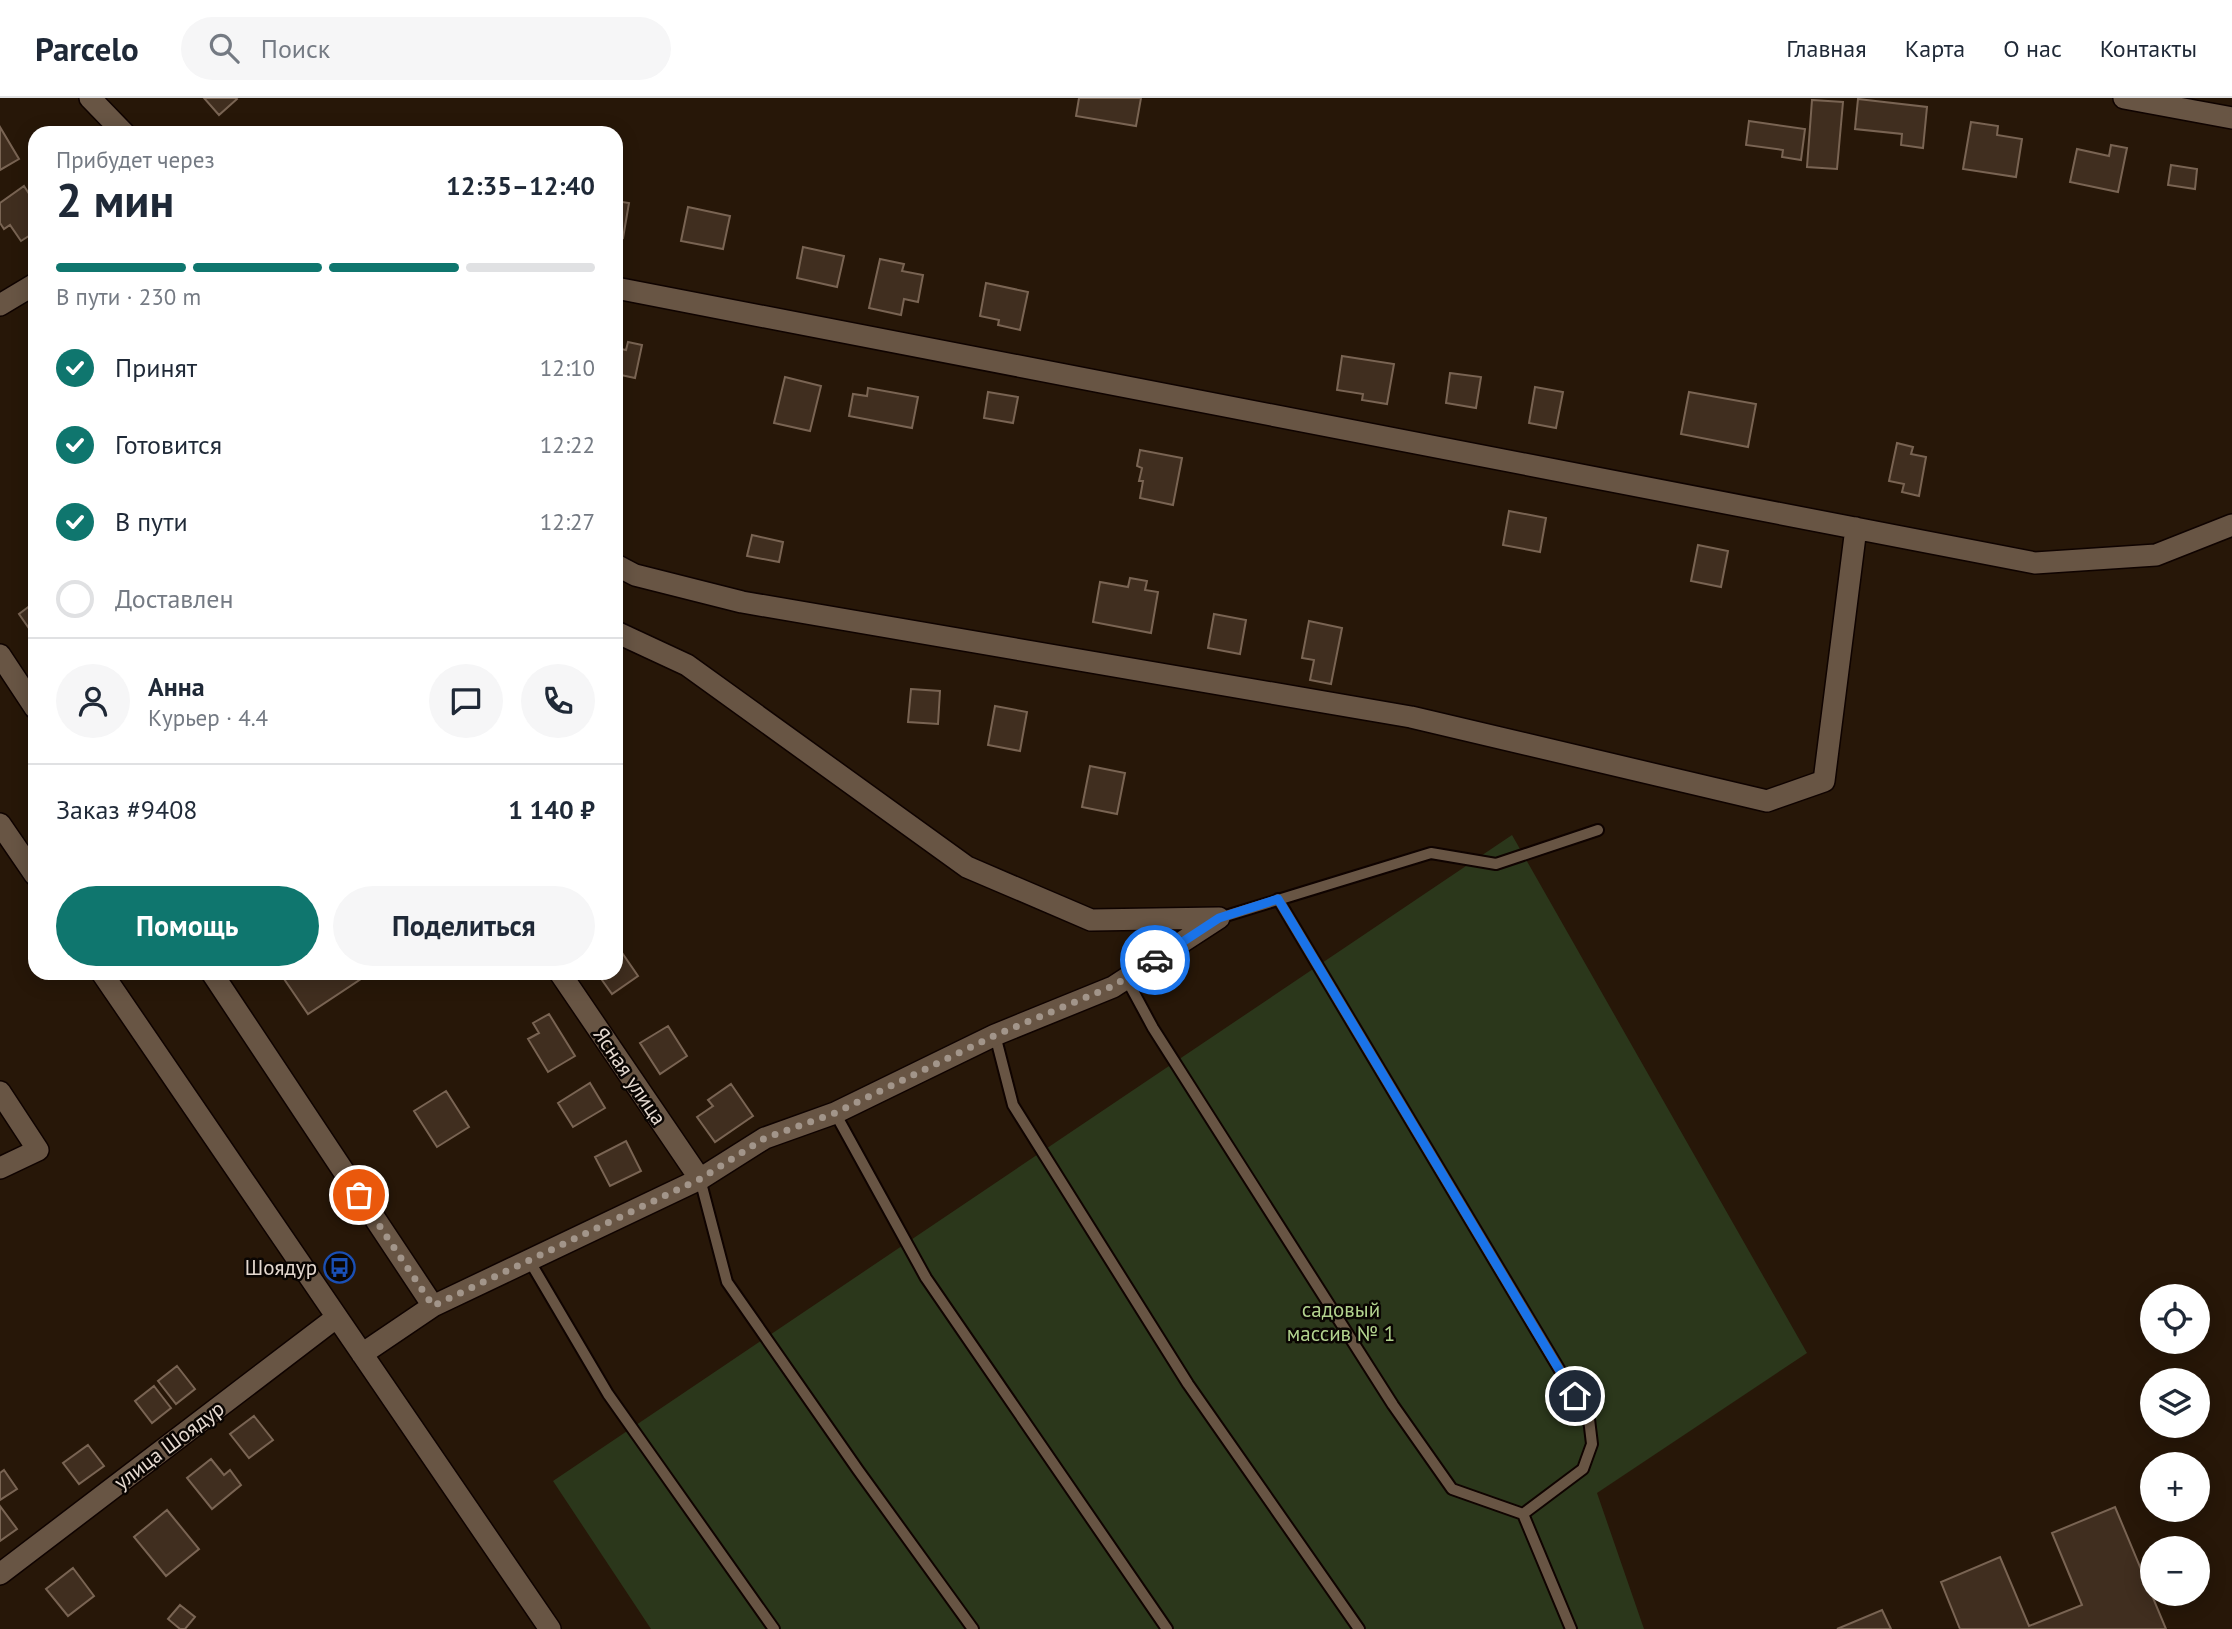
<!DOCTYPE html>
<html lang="ru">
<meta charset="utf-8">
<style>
body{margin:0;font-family:"PT Sans",sans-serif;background:#f6f6f7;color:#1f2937;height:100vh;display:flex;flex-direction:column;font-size:26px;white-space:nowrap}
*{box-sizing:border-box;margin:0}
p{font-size:23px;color:#747a83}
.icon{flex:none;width:38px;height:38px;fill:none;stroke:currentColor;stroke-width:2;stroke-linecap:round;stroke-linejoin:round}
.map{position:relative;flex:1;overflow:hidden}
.details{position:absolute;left:28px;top:28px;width:595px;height:854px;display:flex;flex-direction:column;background:#fff;border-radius:21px;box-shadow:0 4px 18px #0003}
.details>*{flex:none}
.buttons{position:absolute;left:2140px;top:1186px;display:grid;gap:14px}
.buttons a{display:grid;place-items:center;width:70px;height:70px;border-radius:50%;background:#fff;box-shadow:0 4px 18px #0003;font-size:35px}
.pin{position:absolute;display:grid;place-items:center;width:60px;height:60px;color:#fff;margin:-30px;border:4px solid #fff;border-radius:50%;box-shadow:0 2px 7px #0007}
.courier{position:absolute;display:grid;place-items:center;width:70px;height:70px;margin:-35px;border:5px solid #1a73e8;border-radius:50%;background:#fff;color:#222;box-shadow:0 2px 9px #0007}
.summary em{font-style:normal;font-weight:700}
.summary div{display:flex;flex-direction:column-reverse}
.summary{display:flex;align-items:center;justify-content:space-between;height:119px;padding:0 28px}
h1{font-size:46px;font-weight:700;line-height:52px}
.bar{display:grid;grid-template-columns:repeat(4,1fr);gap:10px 7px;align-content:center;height:84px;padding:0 28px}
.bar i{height:9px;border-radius:5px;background:#e0e1e3}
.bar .active{background:#0f766e}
.bar p{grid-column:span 4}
.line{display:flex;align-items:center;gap:18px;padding:0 28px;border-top:2px solid #e0e1e3}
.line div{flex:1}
.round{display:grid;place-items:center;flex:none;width:74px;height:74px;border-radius:37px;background:#f6f6f7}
ol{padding:0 28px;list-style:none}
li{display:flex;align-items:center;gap:21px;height:77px}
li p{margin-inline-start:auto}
li .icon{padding:7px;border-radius:50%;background:#0f766e;color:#fff;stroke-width:4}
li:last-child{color:#747a83}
li i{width:38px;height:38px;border:4px solid #e0e1e3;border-radius:50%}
.primary-button{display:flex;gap:14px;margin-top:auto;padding:14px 28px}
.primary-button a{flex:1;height:80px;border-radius:42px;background:#0f766e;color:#fff;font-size:28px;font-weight:700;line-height:80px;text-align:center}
.primary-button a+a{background:#f6f6f7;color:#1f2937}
header{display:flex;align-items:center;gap:42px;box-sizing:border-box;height:98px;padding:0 35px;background:#fff;border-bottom:2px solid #e0e1e3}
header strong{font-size:33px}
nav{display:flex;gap:38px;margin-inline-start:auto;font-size:24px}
.search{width:490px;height:63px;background:#f6f6f7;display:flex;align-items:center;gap:18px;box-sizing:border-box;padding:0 24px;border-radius:38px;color:#747a83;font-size:26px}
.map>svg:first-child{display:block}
.green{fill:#2b371b}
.building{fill:#402e1f;stroke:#796453;stroke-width:2}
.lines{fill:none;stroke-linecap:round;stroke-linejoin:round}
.lane-casing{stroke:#0f0300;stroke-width:14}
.street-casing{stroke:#0f0300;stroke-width:24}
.lane{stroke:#685544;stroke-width:10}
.street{stroke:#685544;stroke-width:21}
.done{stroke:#a2958a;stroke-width:7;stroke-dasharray:0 12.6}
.route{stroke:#1a73e8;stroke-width:9}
.labels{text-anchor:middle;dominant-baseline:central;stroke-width:5;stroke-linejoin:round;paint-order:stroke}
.street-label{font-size:21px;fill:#e5d9d0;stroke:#0a0502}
.poi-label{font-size:21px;fill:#e5d9d0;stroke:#0a0502;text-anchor:end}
.park-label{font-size:21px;fill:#b2d28e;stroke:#0a0502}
</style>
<header>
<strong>Parcelo</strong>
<div class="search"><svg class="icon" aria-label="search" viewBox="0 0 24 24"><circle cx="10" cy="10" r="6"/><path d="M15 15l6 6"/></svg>Поиск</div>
<nav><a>Главная</a><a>Карта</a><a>О нас</a><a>Контакты</a></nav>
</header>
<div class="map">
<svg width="2232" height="1531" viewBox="0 0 2232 1531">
<rect width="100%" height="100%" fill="#271708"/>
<path class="green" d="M 1512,737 L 1807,1255 L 1597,1395 L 1644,1531 L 651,1531 L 553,1383 Z"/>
<path class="building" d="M 204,0 L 236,0 L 237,1 L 219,17 Z
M 1079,0 L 1141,0 L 1136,28 L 1076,18 Z
M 1858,1 L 1927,9 L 1923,50 L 1901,47 L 1902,36 L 1855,31 Z
M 1812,2 L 1843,4 L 1837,71 L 1807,69 Z
M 1749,23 L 1805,31 L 1801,62 L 1782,59 L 1783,52 L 1746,47 Z
M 1971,24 L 1998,28 L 1997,37 L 2022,41 L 2016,79 L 1963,71 Z
M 0,29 L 19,61 L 0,72 Z
M 2111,47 L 2127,50 L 2118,94 L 2070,84 L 2077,51 L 2109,58 Z
M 2171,67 L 2197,71 L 2195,91 L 2168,87 Z
M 24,88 L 35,105 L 35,134 L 21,143 L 10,127 L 4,131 L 0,125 L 0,105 Z
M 616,103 L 629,105 L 623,140 L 616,139 Z
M 688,109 L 730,118 L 723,151 L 681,143 Z
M 803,149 L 844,158 L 837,189 L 797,180 Z
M 880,161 L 904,166 L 902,173 L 923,177 L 918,204 L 904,201 L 901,217 L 869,210 Z
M 986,185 L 1028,194 L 1020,232 L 998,227 L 999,222 L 980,218 Z
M 628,244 L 642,247 L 635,280 L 616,276 L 616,250 L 626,252 Z
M 1342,258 L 1394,266 L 1387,306 L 1362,302 L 1363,296 L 1337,292 Z
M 1450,275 L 1481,279 L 1476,310 L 1446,305 Z
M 785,279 L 821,288 L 810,333 L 774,325 Z
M 1535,289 L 1563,294 L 1556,330 L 1529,325 Z
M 868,290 L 918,299 L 912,330 L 849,318 L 853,296 L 867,298 Z
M 988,294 L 1018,299 L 1013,325 L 984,320 Z
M 1689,294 L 1756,306 L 1748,349 L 1681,336 Z
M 1897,345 L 1913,349 L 1911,356 L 1926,359 L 1919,398 L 1902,394 L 1904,386 L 1889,383 Z
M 1140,352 L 1182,360 L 1173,407 L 1140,400 L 1143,383 L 1139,383 L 1142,370 L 1137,368 Z
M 1509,413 L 1546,420 L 1540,454 L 1503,447 Z
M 752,437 L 783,444 L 779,464 L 747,458 Z
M 1698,447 L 1728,453 L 1721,489 L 1691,483 Z
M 1130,480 L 1147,483 L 1145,492 L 1158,494 L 1151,535 L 1093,524 L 1100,484 L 1128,489 Z
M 35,504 L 35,539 L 19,516 Z
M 1214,516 L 1246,522 L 1240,556 L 1208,550 Z
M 1309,523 L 1342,530 L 1331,586 L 1310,582 L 1314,562 L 1302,560 Z
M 911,591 L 940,593 L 938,626 L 908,624 Z
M 995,608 L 1027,614 L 1020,653 L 988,647 Z
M 1090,668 L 1125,675 L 1117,716 L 1082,709 Z
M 616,846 L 638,878 L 612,896 L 597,875 L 616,875 Z
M 280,875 L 370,875 L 308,916 Z
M 549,916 L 575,958 L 548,974 L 528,941 L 539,935 L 533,925 Z
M 668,928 L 687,958 L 660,976 L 640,945 Z
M 590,985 L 605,1010 L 573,1029 L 558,1005 Z
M 731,986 L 753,1018 L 715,1044 L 697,1019 L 713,1008 L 708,1002 Z
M 446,993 L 469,1029 L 437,1049 L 414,1013 Z
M 626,1043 L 641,1073 L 610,1088 L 595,1059 Z
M 177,1268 L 195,1291 L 176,1306 L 158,1283 Z
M 154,1288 L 171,1310 L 152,1325 L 135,1303 Z
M 254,1318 L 273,1342 L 249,1360 L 230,1336 Z
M 88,1347 L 104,1368 L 79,1386 L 63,1365 Z
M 211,1361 L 224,1377 L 230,1372 L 241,1387 L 212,1411 L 187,1380 Z
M 4,1372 L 17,1391 L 0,1402 L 0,1375 Z
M 0,1408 L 17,1431 L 0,1443 Z
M 2115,1409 L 2166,1531 L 1960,1531 L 1941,1484 L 2000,1459 L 2029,1528 L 2082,1507 L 2052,1435 Z
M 167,1412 L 199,1451 L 166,1478 L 134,1439 Z
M 73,1470 L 94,1498 L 68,1518 L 46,1491 Z
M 180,1507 L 195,1519 L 185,1531 L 180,1531 L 168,1521 Z
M 1882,1512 L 1891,1531 L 1837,1531 Z"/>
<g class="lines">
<defs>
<path id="lane" d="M 1219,820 L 1431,755 L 1496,766 L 1598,732
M 1126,880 L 1153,930 L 1393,1307 L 1452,1391 L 1523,1416 L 1583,1371 L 1592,1346 L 1589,1321 L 1278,801
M 995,937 L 1013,1007 L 1188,1286 L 1359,1531
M 835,1015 L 926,1180 L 1167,1531
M 700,1081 L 727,1184 L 858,1372 L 973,1531
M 529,1162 L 608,1296 L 774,1531
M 1523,1416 L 1571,1531"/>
<path id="street" d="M 90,0 L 124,35
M 2124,0 L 2232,20
M 616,190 L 2035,465 L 2156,457 L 2232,427
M 0,207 L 35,186
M 616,467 L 635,477 L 742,504 L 1411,619 L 1767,703 L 1824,683 L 1856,430
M 0,557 L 35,610
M 0,726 L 35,777
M 102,875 L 550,1531
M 212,875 L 433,1208
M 560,875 L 700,1081
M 0,994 L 38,1052 L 0,1070
M 362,1256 L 433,1208 L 700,1081 L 765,1040 L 835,1015 L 995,937 L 1113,889 L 1219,820 L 1091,822 L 967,769 L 687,567 L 616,534
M 0,1476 L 337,1219"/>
</defs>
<use href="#lane" class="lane-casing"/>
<use href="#street" class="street-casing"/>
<use href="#lane" class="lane"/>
<use href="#street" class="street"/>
</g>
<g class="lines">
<path class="done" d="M 359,1097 L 433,1208 L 700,1081 L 765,1040 L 835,1015 L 996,937 L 1113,888 L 1155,862"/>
<path class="route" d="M 1155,862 L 1219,820 L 1278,801 L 1575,1298"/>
</g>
<defs>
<symbol id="bus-ring" viewBox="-11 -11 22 22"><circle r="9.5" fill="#0a0502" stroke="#1a4fb4" stroke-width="1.5"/><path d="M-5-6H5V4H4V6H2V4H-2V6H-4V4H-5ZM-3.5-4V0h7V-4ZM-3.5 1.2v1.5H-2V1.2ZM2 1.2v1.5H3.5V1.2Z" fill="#1a4fb4"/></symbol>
</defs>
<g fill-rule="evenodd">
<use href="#bus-ring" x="322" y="1152" width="35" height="35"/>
</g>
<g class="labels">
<g class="street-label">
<text transform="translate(630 978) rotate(56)">Ясная улица</text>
<text transform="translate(169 1347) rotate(-37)">улица Шоядур</text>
</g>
<g class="poi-label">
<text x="317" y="1169">Шоядур</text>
</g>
<g class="park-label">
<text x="1341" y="1211">садовый<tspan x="1341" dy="24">массив № 1</tspan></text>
</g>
</g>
</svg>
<div class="buttons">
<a><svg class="icon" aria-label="locate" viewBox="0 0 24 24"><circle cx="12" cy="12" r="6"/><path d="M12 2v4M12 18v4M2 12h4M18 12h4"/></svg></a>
<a><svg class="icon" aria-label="layers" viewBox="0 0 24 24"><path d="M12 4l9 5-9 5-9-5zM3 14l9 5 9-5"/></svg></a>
<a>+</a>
<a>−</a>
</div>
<div class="pin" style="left:359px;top:1097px;background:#ea580c"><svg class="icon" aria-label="bag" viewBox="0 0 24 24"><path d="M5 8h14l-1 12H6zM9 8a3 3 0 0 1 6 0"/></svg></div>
<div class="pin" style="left:1575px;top:1298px;background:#1f2937"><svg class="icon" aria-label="home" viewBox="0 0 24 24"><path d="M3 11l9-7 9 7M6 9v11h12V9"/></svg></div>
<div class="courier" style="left:1155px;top:862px"><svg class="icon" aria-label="car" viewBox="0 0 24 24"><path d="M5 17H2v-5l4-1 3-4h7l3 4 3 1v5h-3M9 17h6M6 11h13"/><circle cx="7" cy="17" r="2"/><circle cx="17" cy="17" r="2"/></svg></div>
<section class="details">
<div class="summary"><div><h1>2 мин</h1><p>Прибудет через</p></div><em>12:35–12:40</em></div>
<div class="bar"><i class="active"></i><i class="active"></i><i class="active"></i><i></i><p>В пути · 230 m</p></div>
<ol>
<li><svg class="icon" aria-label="check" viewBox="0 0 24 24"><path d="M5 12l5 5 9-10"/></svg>Принят<p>12:10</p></li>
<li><svg class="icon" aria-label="check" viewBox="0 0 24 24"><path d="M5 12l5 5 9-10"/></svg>Готовится<p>12:22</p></li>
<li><svg class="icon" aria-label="check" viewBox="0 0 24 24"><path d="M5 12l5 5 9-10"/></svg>В пути<p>12:27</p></li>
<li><i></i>Доставлен</li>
</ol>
<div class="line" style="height:126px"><a class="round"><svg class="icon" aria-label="person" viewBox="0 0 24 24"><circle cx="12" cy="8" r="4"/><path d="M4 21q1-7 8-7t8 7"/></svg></a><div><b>Анна</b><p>Курьер · 4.4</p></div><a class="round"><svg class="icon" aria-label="chat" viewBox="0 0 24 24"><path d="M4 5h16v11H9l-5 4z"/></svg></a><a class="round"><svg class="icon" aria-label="phone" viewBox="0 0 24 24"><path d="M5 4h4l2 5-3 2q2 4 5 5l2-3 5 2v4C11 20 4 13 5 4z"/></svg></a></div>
<div class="line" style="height:91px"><div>Заказ #9408</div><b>1 140 ₽</b></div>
<div class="primary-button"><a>Помощь</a><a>Поделиться</a></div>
</section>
</div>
